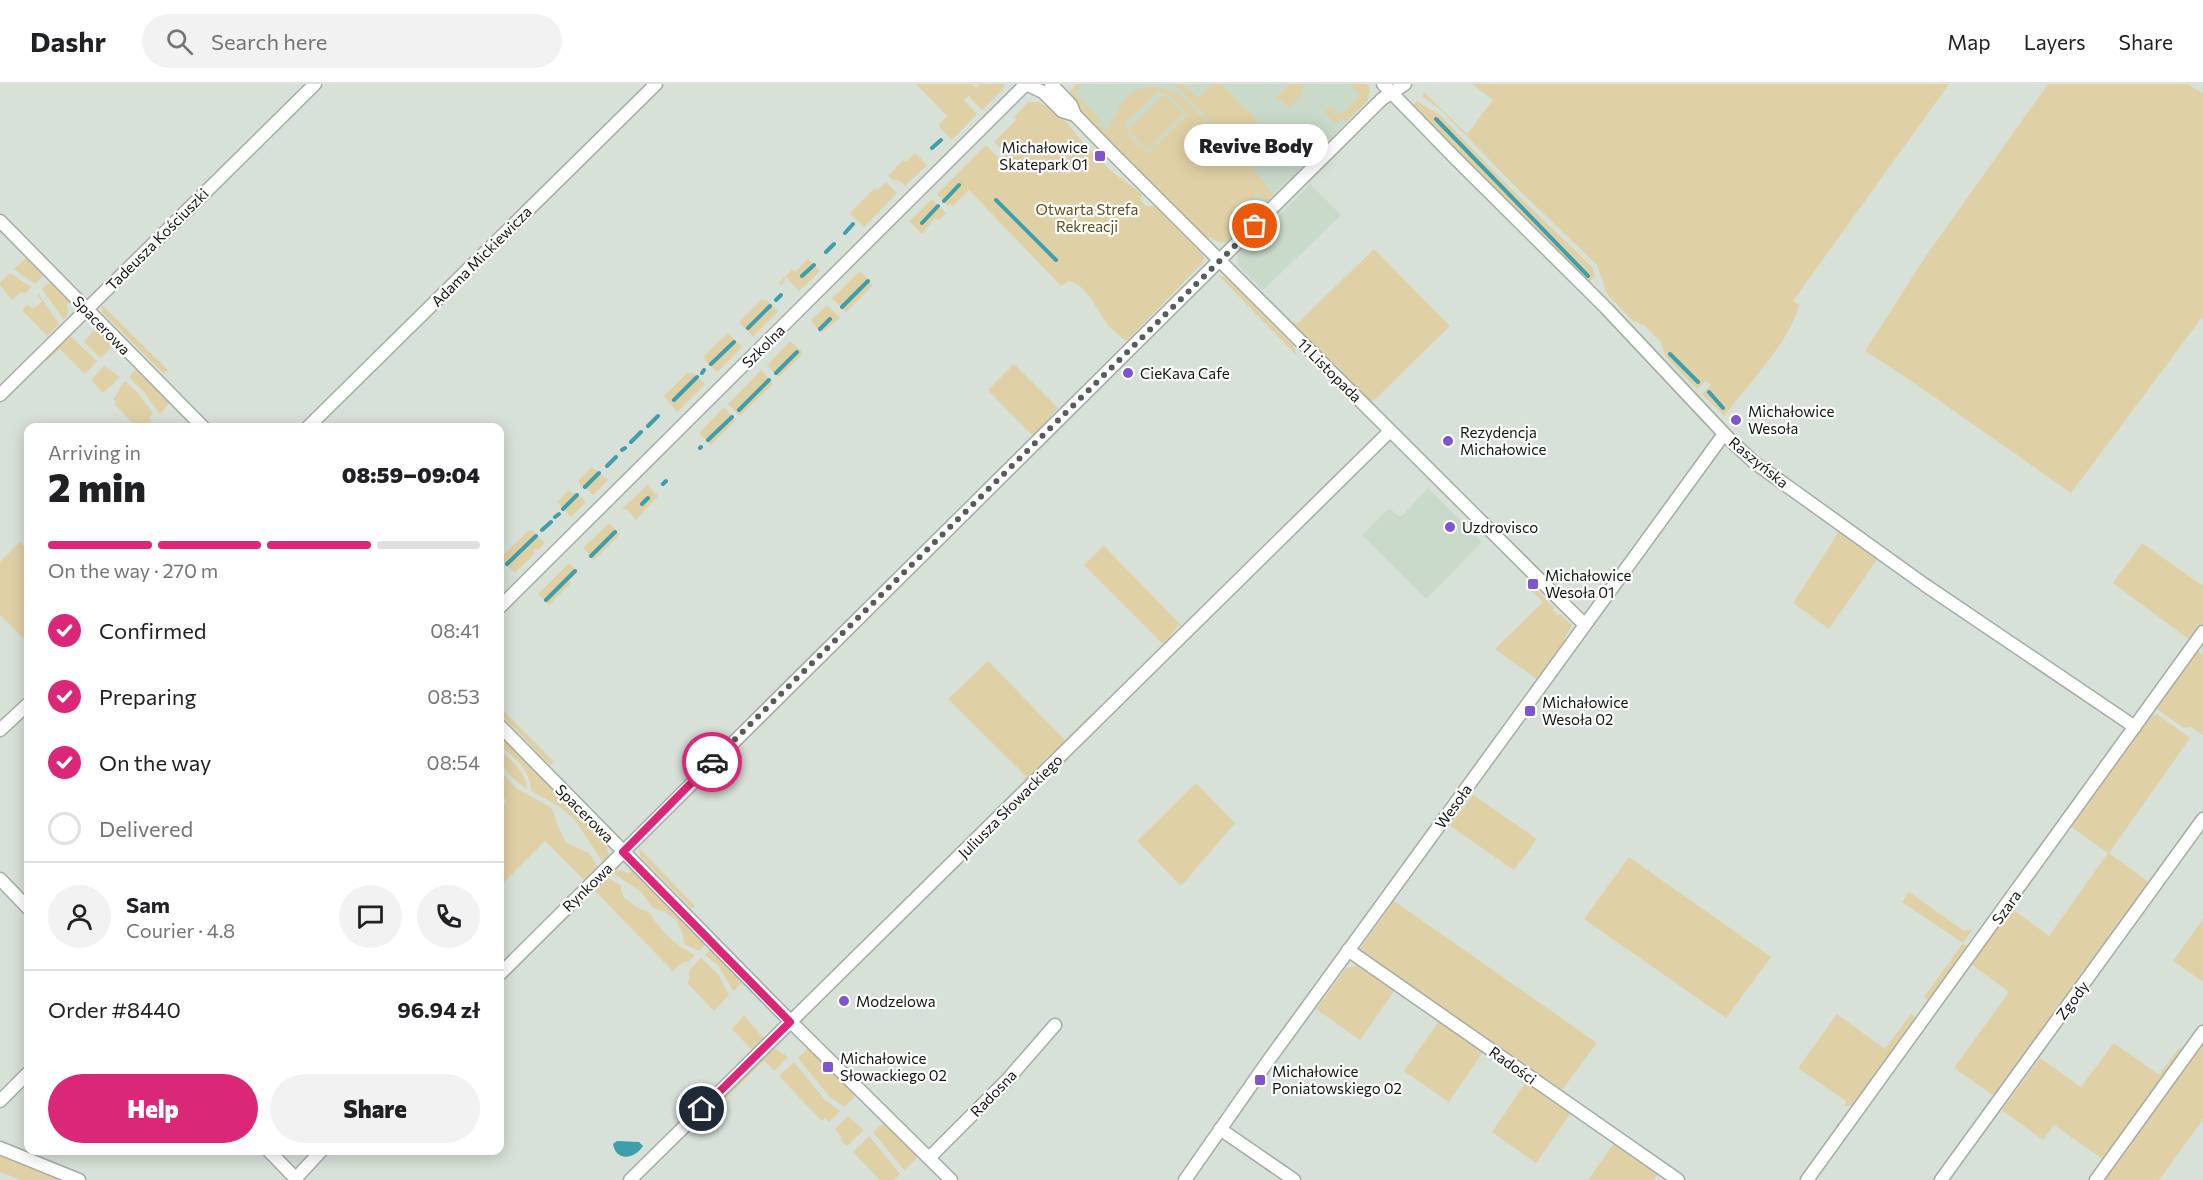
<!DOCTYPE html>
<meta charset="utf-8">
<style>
body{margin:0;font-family:Commissioner,sans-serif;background:#f2f2f2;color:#202124;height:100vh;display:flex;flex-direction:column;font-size:22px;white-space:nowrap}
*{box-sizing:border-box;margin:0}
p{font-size:20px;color:#757577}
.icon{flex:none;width:33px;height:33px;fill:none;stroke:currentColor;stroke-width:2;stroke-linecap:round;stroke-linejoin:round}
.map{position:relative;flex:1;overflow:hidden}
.side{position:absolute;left:24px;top:339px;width:480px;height:732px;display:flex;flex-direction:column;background:#fff;border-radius:12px;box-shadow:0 3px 15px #0003}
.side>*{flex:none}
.pin{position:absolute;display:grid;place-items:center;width:51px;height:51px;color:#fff;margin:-26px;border:3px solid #fff;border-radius:50%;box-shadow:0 2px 6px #0007}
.courier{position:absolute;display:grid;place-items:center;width:60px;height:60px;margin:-30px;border:4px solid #db2777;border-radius:50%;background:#fff;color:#222;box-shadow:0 2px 8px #0007}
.bubble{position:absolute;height:42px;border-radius:21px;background:#fff;box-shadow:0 3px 15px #0003;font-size:20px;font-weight:800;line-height:42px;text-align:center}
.headline em{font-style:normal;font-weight:800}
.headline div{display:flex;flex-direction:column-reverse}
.headline{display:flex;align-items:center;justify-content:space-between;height:102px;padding:0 24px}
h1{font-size:39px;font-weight:800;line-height:45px}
.bar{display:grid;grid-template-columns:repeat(4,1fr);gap:9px 6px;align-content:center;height:72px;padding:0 24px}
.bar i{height:8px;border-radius:4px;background:#e0e0e0}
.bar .on{background:#db2777}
.bar p{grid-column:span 4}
.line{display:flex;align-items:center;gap:15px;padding:0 24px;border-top:2px solid #e0e0e0}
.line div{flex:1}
.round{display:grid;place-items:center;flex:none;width:63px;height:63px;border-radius:32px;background:#f2f2f2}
ol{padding:0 24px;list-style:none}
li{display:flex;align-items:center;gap:18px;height:66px}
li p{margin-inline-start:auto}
li .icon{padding:6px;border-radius:50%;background:#db2777;color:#fff;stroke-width:4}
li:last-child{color:#757577}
li i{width:33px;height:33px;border:3px solid #e0e0e0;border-radius:50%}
.primary-button{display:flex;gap:12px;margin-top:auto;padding:12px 24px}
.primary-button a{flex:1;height:69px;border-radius:36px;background:#db2777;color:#fff;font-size:24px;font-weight:800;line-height:69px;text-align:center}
.primary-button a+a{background:#f2f2f2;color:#202124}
header{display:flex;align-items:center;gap:36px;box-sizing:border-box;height:84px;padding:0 30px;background:#fff;border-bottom:2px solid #e0e0e0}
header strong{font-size:28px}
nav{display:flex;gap:33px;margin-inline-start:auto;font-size:21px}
.search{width:420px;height:54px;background:#f2f2f2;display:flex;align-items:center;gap:15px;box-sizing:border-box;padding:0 21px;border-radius:33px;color:#757577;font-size:22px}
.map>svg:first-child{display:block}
.built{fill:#c9d9ca}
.green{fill:#e0d0a6;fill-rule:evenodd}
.water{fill:#3e9eab}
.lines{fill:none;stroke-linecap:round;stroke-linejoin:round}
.stream{stroke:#3e9eab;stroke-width:4}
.street-casing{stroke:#a3ada4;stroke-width:15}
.street{stroke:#fff;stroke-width:12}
.done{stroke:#565c57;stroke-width:6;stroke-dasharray:0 10.8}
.route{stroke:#db2777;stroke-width:8}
.poi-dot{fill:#7e55cf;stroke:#fff;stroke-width:2}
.labels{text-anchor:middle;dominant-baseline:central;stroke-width:4.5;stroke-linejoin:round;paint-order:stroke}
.poi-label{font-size:15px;fill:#111511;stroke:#fff;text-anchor:start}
.park-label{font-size:15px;fill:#5f4d1a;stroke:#fff}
.street-label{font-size:15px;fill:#111511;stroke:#fff}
</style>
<header>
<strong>Dashr</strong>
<div class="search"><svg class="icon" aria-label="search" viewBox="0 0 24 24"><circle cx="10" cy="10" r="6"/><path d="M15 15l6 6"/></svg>Search here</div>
<nav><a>Map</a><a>Layers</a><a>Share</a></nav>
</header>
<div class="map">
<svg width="2203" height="1096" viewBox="0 0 2203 1096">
<rect width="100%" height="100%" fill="#d7e1d8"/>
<path class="built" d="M 1077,0 L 1366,0 L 1370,4 L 1368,16 L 1226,159 L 1214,156 L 1074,15 L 1073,11 Z
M 1310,100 L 1341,131 L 1263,206 L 1238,181 L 1237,169 L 1269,136 L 1272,138 Z
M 1428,404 L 1482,458 L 1426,515 L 1362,451 L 1387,426 L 1392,426 L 1398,432 L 1402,432 Z"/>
<path class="green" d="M 916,0 L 972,0 L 976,4 L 980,0 L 1003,0 L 1005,3 L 982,26 L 970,14 L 970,11 L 964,16 L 977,30 L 952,56 L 940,44 L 939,40 L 947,32 Z
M 1077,0 L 1084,0 L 1074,9 L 1099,34 L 1096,37 L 1107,47 L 1111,43 L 1108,40 C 1119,31 1116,28 1123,17 C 1136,0 1162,0 1180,11 L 1266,99 L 1265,101 L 1274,111 L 1263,122 L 1261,120 L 1264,116 L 1258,109 L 1246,120 L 1255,130 L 1226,159 L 1214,156 L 1210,153 L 1207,156 L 1089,39 L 1068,14 L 1071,11 L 1070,7 ZM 1159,7 L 1170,12 L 1188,31 L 1147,69 L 1130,52 L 1125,40 Z
M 1174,0 L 1183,0 L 1198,14 L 1213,0 L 1221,0 L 1258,37 L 1239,56 L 1241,59 L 1236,65 Z
M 1289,0 L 1302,0 L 1304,4 L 1301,7 L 1303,9 L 1289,24 L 1281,16 L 1279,17 L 1275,14 Z
M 1351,0 L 1366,0 L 1370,4 L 1368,16 L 1346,38 L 1342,34 L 1336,40 L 1324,28 L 1331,22 L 1340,31 L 1360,11 Z
M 1472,0 L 1949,0 L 1793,217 L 1799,221 C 1793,253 1744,306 1724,332 L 1702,310 L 1711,301 L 1706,297 L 1697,305 L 1666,273 L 1661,258 L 1644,241 L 1633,237 L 1607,210 L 1597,181 L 1514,101 L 1442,27 L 1423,13 L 1424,5 L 1424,8 L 1467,50 L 1493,16 Z
M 2048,0 L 2188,0 L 2203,10 L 2203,232 L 2071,409 L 1904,292 L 1865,267 L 1926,172 Z
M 1164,11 L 1184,30 L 1147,66 L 1128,46 Z
M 1417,17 L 1440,31 L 1506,100 L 1593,184 L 1595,192 L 1588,201 L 1412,23 Z
M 1028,18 L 1039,18 L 1051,25 L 1068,40 L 1085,61 L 1111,87 L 1138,107 L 1142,111 L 1140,116 L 1146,122 L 1154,122 L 1204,172 L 1203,178 L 1127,257 C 1121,253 1114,248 1109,242 C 1097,228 1089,202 1069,197 L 1061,202 L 969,106 L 953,122 L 950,120 L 948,122 L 937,110 L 986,61 L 1001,76 L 1007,70 L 994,58 L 1017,35 L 1014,33 Z
M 915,69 L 927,81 L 905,102 L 897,95 L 894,97 L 888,92 L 903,76 L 906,78 Z
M 886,98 L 897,109 L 864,143 L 850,129 L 875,104 L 877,106 Z
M 932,115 L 946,129 L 939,136 L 935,134 L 922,150 L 909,137 Z
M 1374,165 L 1450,242 L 1370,320 L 1340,290 L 1342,286 L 1335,280 L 1332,281 L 1291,240 L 1293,237 L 1297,240 Z
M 27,173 L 43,188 L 42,193 L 35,200 L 14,185 Z
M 808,175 L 820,187 L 799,207 L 786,193 L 782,202 L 779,199 L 793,185 L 795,188 Z
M 860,187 L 873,201 L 846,228 L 832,214 Z
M 10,189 L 31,203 L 26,209 L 21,208 L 12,216 L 0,201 L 0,199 Z
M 1218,191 L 1227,194 L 1294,262 L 1296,271 Z
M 53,199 L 71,219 L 67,220 L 68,230 L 64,236 L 42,205 L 47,200 Z
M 38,209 L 59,240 L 47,252 L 22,226 L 27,221 L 33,225 L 42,217 L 38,212 Z
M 762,215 L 765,217 L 767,216 L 778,228 L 753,252 L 741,241 L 740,237 Z
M 102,221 L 168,286 L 164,290 L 102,228 Z
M 827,221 L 840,234 L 821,249 L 811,236 Z
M 94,246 L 96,248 L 99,246 L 114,260 L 101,274 L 84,258 Z
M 728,249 L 742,263 L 717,288 L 705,276 L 704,272 Z
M 69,251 L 97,277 L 85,290 L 60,265 L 46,277 L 45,274 Z
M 790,257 L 802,268 L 802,271 L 779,293 L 767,281 Z
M 1014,280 L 1058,324 L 1033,352 L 988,306 Z
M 104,282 L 120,293 L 103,309 L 91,296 Z
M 139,285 L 170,318 L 160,330 L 144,308 L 129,293 L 135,286 Z
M 761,286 L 773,300 L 741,331 L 738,331 L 728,320 Z
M 688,288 L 690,290 L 692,288 L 705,300 L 677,328 L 664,312 Z
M 125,297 L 138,309 L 153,329 L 149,333 L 152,338 L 146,343 L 137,343 L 114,320 L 116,318 L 113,315 C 119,309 119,302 125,297 Z
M 724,323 L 736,336 L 711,361 L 699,349 Z
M 592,383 L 608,396 L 593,411 L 586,404 L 582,404 L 578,397 Z
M 647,401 L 658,412 L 636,436 L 628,426 L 622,425 Z
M 569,406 L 572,409 L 577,409 L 586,418 L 571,433 L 557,418 Z
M 609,439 L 620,450 L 594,476 L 583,464 Z
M 529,446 L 532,446 L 545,459 L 538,466 L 536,464 L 533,467 L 535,469 L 515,489 L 500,474 Z
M 1840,446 L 1878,474 L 1829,545 L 1793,519 Z
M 20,458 L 28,466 L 28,559 L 0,531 L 0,478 Z
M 2142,459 L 2203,502 L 2203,539 L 2191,557 L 2113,499 Z
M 1104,462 L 1182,542 L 1178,542 L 1171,551 L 1174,554 L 1146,581 L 1144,580 L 1163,560 L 1084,481 Z
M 569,479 L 578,488 L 569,497 L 571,499 L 549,521 L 538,510 Z
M 1530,499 L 1554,524 L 1553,526 L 1558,531 L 1560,530 L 1572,541 L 1564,555 L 1567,558 L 1538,596 L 1495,565 L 1543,518 L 1527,502 Z
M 2197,567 L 2203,571 L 2203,651 L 2191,643 L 2184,644 L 2154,623 Z
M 988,577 L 1065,656 L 1091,630 L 1092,634 L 1053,673 L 1048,672 L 1043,677 L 1044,681 L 1028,697 L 1022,694 L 1027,693 L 948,615 Z
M 500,623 L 554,678 L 550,681 L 500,630 Z
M 2157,630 L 2190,654 L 2109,769 L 2150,799 L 1994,1012 L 1954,984 L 2009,908 L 1971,880 L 1944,917 L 1943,916 L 2050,768 L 2011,824 L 2049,852 L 2108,769 L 2070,742 L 2149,632 Z
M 500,651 L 605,758 L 609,770 L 604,780 L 575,736 L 560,723 L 531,707 C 531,687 515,673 500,662 Z
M 500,666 C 512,676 526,689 527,705 C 513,695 499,684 500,666 Z
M 500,686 L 517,705 L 552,724 L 558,743 L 566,759 L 589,769 L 599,785 L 586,798 L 545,757 L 500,802 L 500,725 L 507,717 L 500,710 Z
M 1196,699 L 1235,739 L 1181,802 L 1137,757 Z
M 1473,711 L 1537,755 L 1514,786 L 1450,742 Z
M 639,764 L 695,822 L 692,825 L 640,772 Z
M 1629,773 L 1771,873 L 1726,934 L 1584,835 Z
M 618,786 L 629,789 L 631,786 L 636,789 L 706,860 L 699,867 L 684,860 L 683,851 L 677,837 L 665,828 L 653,824 L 641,808 L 613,789 Z
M 608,794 L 620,801 L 624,815 L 625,814 L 639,825 L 649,828 C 661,847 674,861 695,871 L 688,878 L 683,878 L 673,887 L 595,807 Z
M 1909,808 L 1964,847 L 1973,845 L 1963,859 L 1971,865 L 1929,917 L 1924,913 L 1963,859 L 1902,818 Z
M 1394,817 L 1597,959 L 1562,1006 L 1358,868 Z
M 2203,835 L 2203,898 L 2173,877 Z
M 711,865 L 743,898 L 733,907 L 718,881 L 705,871 Z
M 701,874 L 718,890 L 729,911 L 714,927 L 687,899 L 689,897 L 689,886 Z
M 1359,881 L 1395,906 L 1360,956 L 1316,925 L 1346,884 Z
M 1837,930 L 1885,965 L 1911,930 L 1916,934 L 1855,1022 L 1844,1022 L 1847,1018 L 1798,984 Z
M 744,931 L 765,956 L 718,1003 L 717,1002 L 752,966 L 732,945 Z
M 1439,937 L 1483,968 L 1449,1018 L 1404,987 Z
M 2203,957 L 2203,1035 L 2159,1096 L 2102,1096 Z
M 2114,959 L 2159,991 L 2179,964 L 2182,968 L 2104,1076 L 2054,1041 L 2043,1056 L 2002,1026 L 2040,974 L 2081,1003 Z
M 772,963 L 788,973 L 774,987 L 764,976 L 718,1023 L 716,1022 L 702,1036 L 700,1034 Z
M 809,963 L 855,1009 L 853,1015 L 844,1023 L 829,1012 L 798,974 Z
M 794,978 L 825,1016 L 840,1027 L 829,1038 L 825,1034 L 822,1037 L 779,992 Z
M 1526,998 L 1571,1029 L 1536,1079 L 1492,1048 Z
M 848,1032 L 864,1046 L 847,1062 L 840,1056 L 842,1053 L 835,1045 Z
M 886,1039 L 917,1070 L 916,1075 L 904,1086 L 873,1048 L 881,1041 Z
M 869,1052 L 900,1090 L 894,1096 L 880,1096 L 853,1068 Z
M 1614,1059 L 1658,1090 L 1654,1096 L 1588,1096 Z
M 0,1070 L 66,1096 L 21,1096 L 0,1088 Z"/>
<path class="water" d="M 617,1057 L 639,1058 L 643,1062 C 635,1075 616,1078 613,1060 Z"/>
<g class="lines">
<path class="stream" d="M 1436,35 L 1588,192
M 932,64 L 941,56
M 996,116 L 1056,176
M 944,117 L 959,101
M 922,139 L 938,122
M 845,149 L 853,140
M 826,168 L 834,160
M 802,192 L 814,181
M 776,216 L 781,211
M 842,223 L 868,197
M 748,244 L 770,222
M 820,245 L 830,235
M 1670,270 L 1698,298
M 711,280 L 734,258
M 702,289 L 704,286
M 776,289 L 797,268
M 1709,308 L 1723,324
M 674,316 L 697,293
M 739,326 L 769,296
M 648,342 L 658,332
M 708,356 L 732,333
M 631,358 L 641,348
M 700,364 L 701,363
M 622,366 L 625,364
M 607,382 L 616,373
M 663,400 L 666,397
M 585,403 L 599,389
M 642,420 L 648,414
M 563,425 L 577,411
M 555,433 L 559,430
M 542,446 L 551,438
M 591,472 L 615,448
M 507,480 L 536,452
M 546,516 L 575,487"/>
<defs>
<path id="street" d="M 1051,0 L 1071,21 L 1075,31 L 1111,68 L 1585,541
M 1383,0 L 1456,75 L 1606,224 L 1731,357 L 1755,379 L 1925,501 L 2135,643
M 0,137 L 204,344
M 0,311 L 315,0
M 307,344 L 656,0
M 500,523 L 1026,0 L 1043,8 L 1062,27 L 1075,31
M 500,642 L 791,938 L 951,1096
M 0,646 L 28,620
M 0,795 L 28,824
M 1348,866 L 1678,1096
M 500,890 L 1382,15 L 1405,0
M 0,1017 L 28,989
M 1220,1045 L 1294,1096
M 0,1064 L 79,1096
M 268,1066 L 297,1096
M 929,1074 L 1008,995 L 1055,941
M 296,1094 L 322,1066
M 630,1096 L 1390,347
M 1185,1096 L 1268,977 L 1724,350
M 1807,1096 L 2203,548
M 1941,1096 L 2203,735
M 2096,1096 L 2203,948"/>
</defs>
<use href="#street" class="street-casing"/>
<use href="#street" class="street"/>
</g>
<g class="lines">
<path class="done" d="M 712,678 L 1255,142"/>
<path class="route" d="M 702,1025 L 790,938 L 623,768 L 712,678"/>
</g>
<g class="poi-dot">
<rect x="1094" y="66" width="12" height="12" rx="3"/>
<circle cx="1128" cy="289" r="6"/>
<circle cx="1736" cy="336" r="6"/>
<circle cx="1448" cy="357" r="6"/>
<circle cx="1450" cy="443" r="6"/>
<rect x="1527" y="494" width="12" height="12" rx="3"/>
<rect x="1524" y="621" width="12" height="12" rx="3"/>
<circle cx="844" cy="917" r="6"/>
<rect x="822" y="977" width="12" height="12" rx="3"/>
<rect x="1254" y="990" width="12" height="12" rx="3"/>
</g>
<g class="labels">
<g class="poi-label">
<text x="1088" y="63" text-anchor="end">Michałowice<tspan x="1088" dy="17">Skatepark 01</tspan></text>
<text x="1140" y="289">CieKava Cafe</text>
<text x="1748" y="327">Michałowice<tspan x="1748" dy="17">Wesoła</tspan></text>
<text x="1460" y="348">Rezydencja<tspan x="1460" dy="17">Michałowice</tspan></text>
<text x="1462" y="443">Uzdrovisco</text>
<text x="1545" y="491">Michałowice<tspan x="1545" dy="17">Wesoła 01</tspan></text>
<text x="1542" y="618">Michałowice<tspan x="1542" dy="17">Wesoła 02</tspan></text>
<text x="856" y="917">Modzelowa</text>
<text x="840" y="974">Michałowice<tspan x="840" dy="17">Słowackiego 02</tspan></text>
<text x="1272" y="987">Michałowice<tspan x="1272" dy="17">Poniatowskiego 02</tspan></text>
</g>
<g class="park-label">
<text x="1087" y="125">Otwarta Strefa<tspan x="1087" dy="17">Rekreacji</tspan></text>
</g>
<g class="street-label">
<text transform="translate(157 155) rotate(-45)">Tadeusza Kościuszki</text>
<text transform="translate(481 172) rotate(-45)">Adama Mickiewicza</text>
<text transform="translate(102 241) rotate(46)">Spacerowa</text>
<text transform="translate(763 262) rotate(-45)">Szkolna</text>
<text transform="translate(1330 286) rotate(45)">11 Listopada</text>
<text transform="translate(1759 378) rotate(39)">Raszyńska</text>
<text transform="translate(1010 722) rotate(-45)">Juliusza Słowackiego</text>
<text transform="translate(1453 722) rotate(-54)">Wesoła</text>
<text transform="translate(585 729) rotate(45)">Spacerowa</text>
<text transform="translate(587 803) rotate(-44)">Rynkowa</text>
<text transform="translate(2006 823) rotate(-54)">Szara</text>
<text transform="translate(2072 916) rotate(-54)">Zgody</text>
<text transform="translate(1513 981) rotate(35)">Radości</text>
<text transform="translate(993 1009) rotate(-46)">Radosna</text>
</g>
</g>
</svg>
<div class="pin" style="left:1255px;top:142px;background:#ea580c"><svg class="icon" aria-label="bag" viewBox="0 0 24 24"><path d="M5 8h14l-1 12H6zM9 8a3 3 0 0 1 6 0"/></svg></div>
<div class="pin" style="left:702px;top:1025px;background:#1f2937"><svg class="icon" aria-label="home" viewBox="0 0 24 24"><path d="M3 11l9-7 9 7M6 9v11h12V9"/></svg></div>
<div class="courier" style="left:712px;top:678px"><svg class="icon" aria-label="car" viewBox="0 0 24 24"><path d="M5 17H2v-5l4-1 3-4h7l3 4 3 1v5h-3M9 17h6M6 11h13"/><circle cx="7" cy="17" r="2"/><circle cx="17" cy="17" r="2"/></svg></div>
<div class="bubble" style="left:1184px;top:40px;width:144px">Revive Body</div>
<section class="side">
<div class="headline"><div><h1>2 min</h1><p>Arriving in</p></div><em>08:59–09:04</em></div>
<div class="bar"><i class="on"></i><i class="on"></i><i class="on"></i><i></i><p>On the way · 270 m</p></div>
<ol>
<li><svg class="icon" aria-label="check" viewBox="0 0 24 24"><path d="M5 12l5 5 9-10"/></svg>Confirmed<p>08:41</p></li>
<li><svg class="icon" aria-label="check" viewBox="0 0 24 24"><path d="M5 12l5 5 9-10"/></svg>Preparing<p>08:53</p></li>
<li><svg class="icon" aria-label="check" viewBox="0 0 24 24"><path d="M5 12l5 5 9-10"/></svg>On the way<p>08:54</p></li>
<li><i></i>Delivered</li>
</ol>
<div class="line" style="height:108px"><a class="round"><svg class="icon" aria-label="person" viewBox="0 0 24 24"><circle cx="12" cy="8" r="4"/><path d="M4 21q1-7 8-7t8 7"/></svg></a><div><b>Sam</b><p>Courier · 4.8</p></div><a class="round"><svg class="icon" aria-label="chat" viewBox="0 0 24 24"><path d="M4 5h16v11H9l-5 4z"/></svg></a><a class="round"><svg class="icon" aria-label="phone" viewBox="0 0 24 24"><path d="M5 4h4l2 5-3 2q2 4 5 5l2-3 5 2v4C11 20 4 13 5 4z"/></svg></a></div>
<div class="line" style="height:78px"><div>Order #8440</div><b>96.94 zł</b></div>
<div class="primary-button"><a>Help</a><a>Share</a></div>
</section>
</div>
